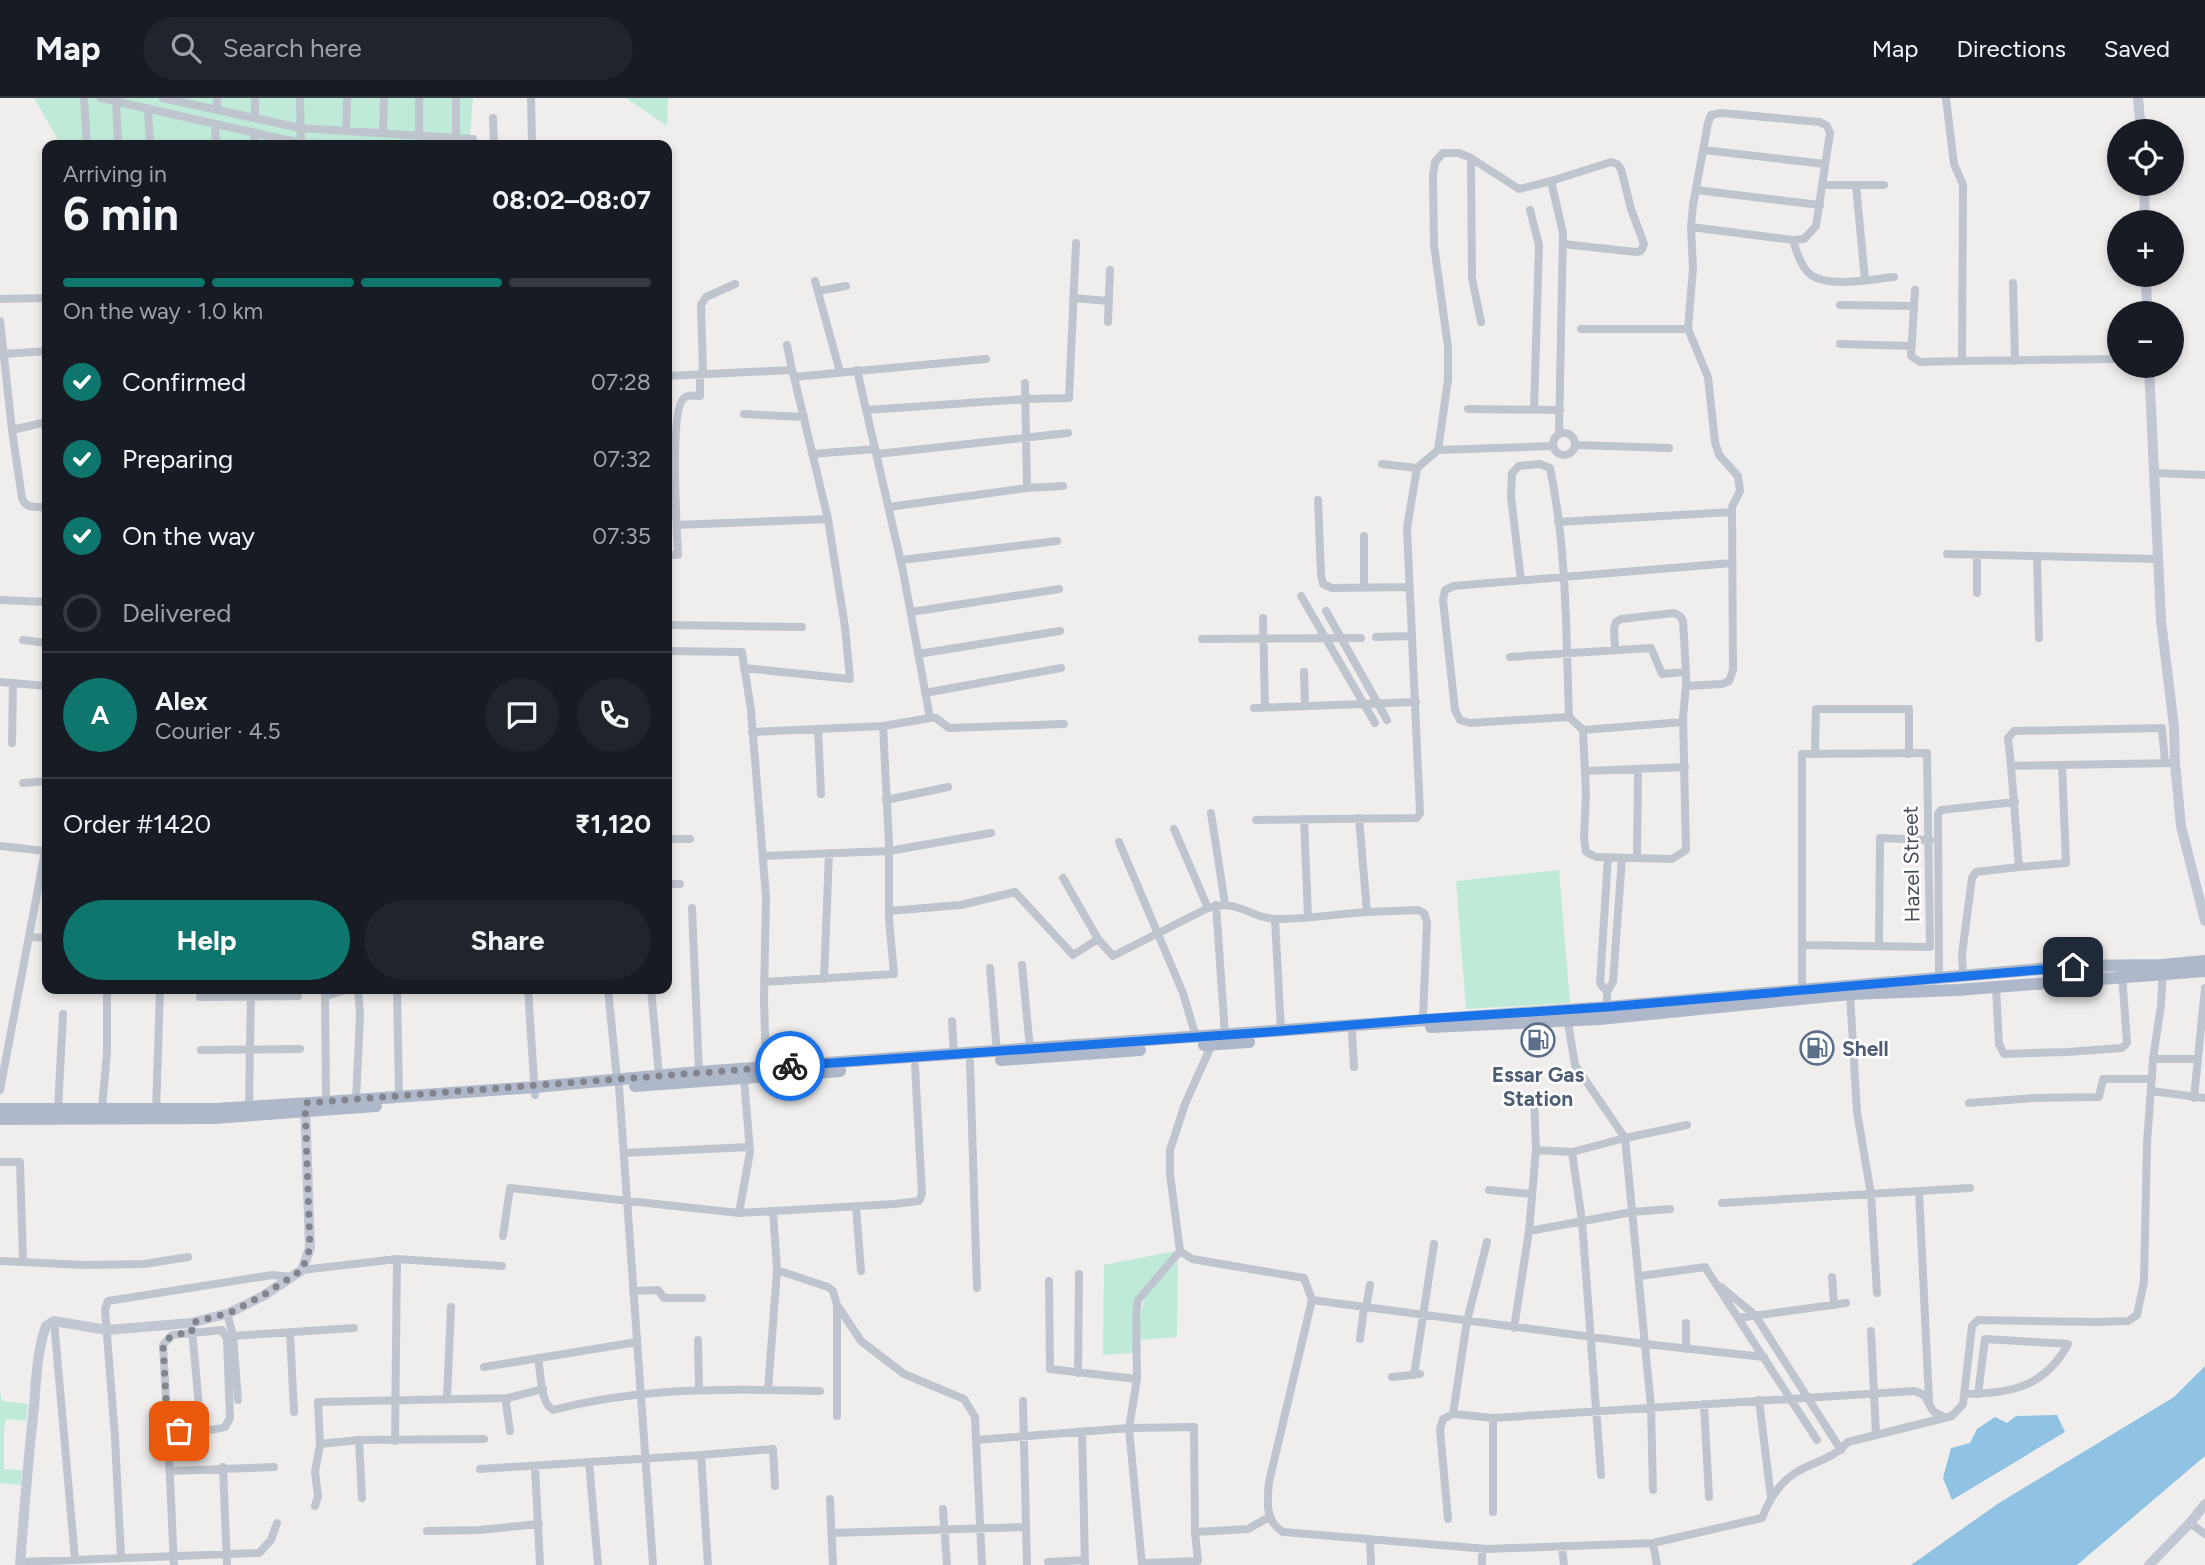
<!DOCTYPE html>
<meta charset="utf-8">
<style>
body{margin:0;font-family:Figtree,sans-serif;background:#20242c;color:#f1f3f6;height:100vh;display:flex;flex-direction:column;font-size:26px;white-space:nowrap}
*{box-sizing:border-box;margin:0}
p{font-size:23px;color:#9ea1a6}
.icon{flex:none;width:38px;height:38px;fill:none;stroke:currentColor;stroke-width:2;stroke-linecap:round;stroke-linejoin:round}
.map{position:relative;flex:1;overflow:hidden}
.side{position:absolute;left:42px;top:42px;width:630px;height:854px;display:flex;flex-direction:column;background:#171b24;border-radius:14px;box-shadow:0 4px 10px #0003}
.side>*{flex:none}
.buttons{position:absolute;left:2107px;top:21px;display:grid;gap:14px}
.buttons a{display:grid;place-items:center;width:77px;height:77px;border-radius:50%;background:#171b24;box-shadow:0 4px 10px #0003;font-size:35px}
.pin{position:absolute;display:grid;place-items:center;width:60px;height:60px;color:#fff;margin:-30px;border-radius:14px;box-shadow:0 4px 10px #0006}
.courier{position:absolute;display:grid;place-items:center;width:70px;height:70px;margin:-35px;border:5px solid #1a73e8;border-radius:50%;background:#fff;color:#222;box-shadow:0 2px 9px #0007}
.head em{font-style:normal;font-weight:700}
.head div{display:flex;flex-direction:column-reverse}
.head{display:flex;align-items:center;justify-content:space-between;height:119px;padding:0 21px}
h1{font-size:46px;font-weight:700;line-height:52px}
.bar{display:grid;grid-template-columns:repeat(4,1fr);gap:10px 7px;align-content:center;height:84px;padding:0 21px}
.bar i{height:9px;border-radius:5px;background:#363941}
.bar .on{background:#0f766e}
.bar p{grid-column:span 4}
.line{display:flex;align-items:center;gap:18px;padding:0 21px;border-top:2px solid #363941}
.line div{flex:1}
.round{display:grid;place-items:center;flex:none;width:74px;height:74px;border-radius:37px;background:#20242c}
ol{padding:0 21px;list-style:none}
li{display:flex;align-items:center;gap:21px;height:77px}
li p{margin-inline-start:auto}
li .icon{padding:7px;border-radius:50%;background:#0f766e;color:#fff;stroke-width:4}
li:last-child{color:#9ea1a6}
li i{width:38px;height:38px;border:4px solid #363941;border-radius:50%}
.cta{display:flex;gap:14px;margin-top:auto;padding:14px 21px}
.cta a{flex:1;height:80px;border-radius:42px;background:#0f766e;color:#fff;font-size:28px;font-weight:700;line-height:80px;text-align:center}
.cta a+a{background:#20242c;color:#f1f3f6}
header{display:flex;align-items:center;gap:42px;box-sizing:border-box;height:98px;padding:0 35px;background:#171b24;border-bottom:2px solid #363941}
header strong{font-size:33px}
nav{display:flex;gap:38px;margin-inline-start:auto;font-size:24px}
.search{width:490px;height:63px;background:#20242c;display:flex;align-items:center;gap:18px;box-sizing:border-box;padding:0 24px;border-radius:38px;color:#9ea1a6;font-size:26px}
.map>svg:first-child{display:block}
.green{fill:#bfead8}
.water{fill:#90c2e3}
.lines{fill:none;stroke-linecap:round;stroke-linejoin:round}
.street{stroke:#bfc5ce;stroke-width:8}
.secondary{stroke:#c2c7d4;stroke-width:10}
.primary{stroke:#afb8ca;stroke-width:12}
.done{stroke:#82858d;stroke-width:7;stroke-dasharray:0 12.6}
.route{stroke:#1a73e8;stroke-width:9}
.labels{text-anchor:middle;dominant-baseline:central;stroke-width:5;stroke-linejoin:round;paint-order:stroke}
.street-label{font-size:21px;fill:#474d59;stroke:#fff}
.service-label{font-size:21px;font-weight:bold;fill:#4e5e75;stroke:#fff;text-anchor:start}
</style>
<header>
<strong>Map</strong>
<div class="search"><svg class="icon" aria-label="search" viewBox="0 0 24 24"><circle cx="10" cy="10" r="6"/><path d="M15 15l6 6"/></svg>Search here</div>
<nav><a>Map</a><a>Directions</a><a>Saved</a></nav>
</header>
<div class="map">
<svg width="2205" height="1467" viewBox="0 0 2205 1467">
<rect width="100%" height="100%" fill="#f0eeed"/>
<path class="green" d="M 34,0 L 473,0 L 469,47 L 61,47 Z
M 626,0 L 668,0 L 667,28 Z
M 1559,772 L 1570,905 L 1466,911 L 1456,783 Z
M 1175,1153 L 1139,1195 L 1133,1255 L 1103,1257 L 1104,1167 Z
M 1178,1162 L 1177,1239 L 1140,1242 L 1140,1217 L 1145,1199 Z
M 0,1293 L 2,1303 L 28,1306 L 26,1323 L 6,1321 L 4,1331 L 4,1371 L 22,1372 L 21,1387 L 0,1385 Z"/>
<path class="water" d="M 2205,1268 L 2205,1358 L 2077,1467 L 1911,1467 L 1999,1405 L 2174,1299 Z
M 2057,1317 L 2065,1334 L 1952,1402 L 1943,1380 L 1951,1350 L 1970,1345 L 1977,1331 L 1995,1319 L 2007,1325 L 2016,1318 Z"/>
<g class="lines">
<path class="street" d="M 84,0 L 87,47
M 101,0 L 300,45 L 335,47
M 163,0 L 300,30 L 473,41
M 217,0 L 217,12
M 255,0 L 255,20
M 300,0 L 301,47
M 419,0 L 419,38
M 531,0 L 532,47
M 1946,0 L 1954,66 L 1963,87 L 1962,263 L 2119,261
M 116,3 L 118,47
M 148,10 L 150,47
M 493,20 L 494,47
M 215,26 L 216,47
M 346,33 L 347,0
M 254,35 L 255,47
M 383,35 L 384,0
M 456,40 L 456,0
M 1703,52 L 1825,66
M 1471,60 L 1472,180 L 1481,224
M 1551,83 L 1563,135 L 1559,336
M 1822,87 L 1884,87
M 1856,87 L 1865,182
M 1696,92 L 1820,107
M 1530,112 L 1539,147 L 1534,312
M 1793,142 C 1796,153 1801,170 1811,177 C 1830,190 1872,181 1894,179
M 815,183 L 840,274
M 2013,185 L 2015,263
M 1915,192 L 1911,258 L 1920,264 L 1962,263
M 818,193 L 846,188
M 1073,200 L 1109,203
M 0,201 L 47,200
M 1840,207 L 1914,208
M 0,223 L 12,332 L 22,400 C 27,413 36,407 47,410
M 1108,224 L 1110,172
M 1581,231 L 1688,231
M 1840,246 L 1912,248
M 787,247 L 792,272
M 4,256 L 47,253
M 703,276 L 701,207 L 706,199 L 735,186
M 667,278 L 792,272 L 794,279 L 828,421 L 845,529 L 850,581 L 744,570
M 794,279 L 986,261
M 1025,285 L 1027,390
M 1468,311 L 1560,312
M 867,312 L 1025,301 L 1069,300 L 1076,145
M 744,316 L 804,319
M 12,332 L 47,324
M1553 346a11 11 0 1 1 22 0a11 11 0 1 1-22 0Z
M 1575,347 L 1669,350
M 1438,352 L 1448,282 L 1448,249 L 1434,147 L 1433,77 L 1435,64 L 1443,55 L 1459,55 L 1471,60 L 1519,91 L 1551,83 L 1611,64 L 1617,66 L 1621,71 L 1631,111 L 1644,146 L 1641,153 L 1636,154 L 1563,146
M 812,356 L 875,351
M 877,356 L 1068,335
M 1382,366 L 1417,370
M 2153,375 L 2205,377
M 1318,402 L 1321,477 L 1323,486 L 1332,490 L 1410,489
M 889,409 L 1027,390 L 1063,388
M 1558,424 L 1732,414
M 677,427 L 828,421
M 1364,438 L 1364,490
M 1947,456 L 2158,461
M 667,457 L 678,457 C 677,433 669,312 684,300 C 688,296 694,298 700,298 L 700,276
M 2037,458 L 2039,540
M 901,462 L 1057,443
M 1521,482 L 1511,399 L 1512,375 L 1519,368 L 1540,366 L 1550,370 C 1567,451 1566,536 1569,619 L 1583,632 L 1586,694 L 1584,741 L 1586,754 L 1596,759 L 1672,761 L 1686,752 L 1683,619 L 1686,588 L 1722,586 L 1729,583 L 1733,572 L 1732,409 L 1740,393 L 1738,378 L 1719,357 L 1715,344 L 1708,279 L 1688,231 L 1693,170 L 1691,129 L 1693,107 L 1708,25 L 1711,17 L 1721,15 L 1820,24 L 1827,28 L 1830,35 L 1816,128 L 1804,141 L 1793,142 L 1691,129
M 1977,495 L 1977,457
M 1301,498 L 1375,625
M 0,502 L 47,504
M 1326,513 L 1387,622
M 911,514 L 1059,491
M 1263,520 L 1265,609
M 667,527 L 802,529
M 1376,539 L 1412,538
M 1202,541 L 1361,540
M 23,542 L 47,545
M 1615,552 L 1614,530 L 1616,524 L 1621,521 L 1674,515 L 1680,518 L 1683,523 L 1686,574
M 667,553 L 742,554 L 751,612 L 766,799 L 764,902 L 766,971
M 918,556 L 1060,533
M 1510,559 L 1651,550 L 1662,576 L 1686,574 L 1686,588
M 1304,574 L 1305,608
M 0,584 L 47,588
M 925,595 L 1061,570
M 1254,610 L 1416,604
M 1569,619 L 1470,625 L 1460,622 L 1455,612 L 1443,502 L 1445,492 L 1454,488 L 1732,465
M 930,620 L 936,620 L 949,630 L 1064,626
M 818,631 L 821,696
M 1583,632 L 1683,624
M 752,634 L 883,628 L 930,620 L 903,473 L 857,272
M 12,645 L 13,585
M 1815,656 L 1816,611 L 1909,611 L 1909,656
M 2165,665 L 2162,630 L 2014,633 L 2008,640 L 2011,668 L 2175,665
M 1585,673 L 1685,669
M 23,685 L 47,683
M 886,702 L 948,689
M 1211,715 L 1225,806
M 1359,720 L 1367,814 L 1418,812 L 1424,815 L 1427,824 L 1423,921
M 1304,721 L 1308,819
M 1256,722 L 1417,720 L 1420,715 L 1407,430 L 1417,370 L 1438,352 L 1553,348
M 667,741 L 690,741
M 1119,744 L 1183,895 L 1196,939
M 0,748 L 45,753
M 763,758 L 889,753 L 991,735
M 1637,760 L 1638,671
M 2019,769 L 2066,765 L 2062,667
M 1063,780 L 1098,841
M 667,786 L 680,786
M 1216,807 L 1225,937
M 692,810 L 699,974
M 1208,810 C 1239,800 1250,821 1278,821 C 1307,821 1337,816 1367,814
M 889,813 L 961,807 L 1015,794 L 1073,857 L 1098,841 L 1113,858 L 1208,810 L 1174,731
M 1275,821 L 1281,933
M 30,839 L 47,840
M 1802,847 L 1930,849 L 1927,655 L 1802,656 L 1802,891
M 1879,848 L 1880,740 L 1930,742
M 1022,867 L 1030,951
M 990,870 L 997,954
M 1963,877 L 1962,856 L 1972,780 L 1976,774 L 2019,769 L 2011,668
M 1939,879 L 1938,716 L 1941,712 L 2015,704
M 824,881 L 829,755
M 764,884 L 894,876 L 889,821 L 889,745 L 883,628
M 1996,889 L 1999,946 L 2004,956 L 2067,954 L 2122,950 L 2127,945 L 2122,876
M 325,891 L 326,1004
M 397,891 L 399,998
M 528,891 L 535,997
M 608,891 L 617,981
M 651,891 L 659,977
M 1607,894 L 1600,885 L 1608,759
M 1850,896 L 1857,1014 L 1871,1096 L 1877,1195
M 325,898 L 349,891
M 200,899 L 298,898
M 1607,909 L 1607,894 L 1613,884 L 1622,760
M 952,923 L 954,957
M 1352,935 L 1354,969
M 1213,944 L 1185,1006 L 1170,1052 L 1170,1076 L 1180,1153 L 1192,1161 L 1304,1180 L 1312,1202 L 1269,1384 C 1267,1404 1265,1423 1283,1434 L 1487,1451 L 1653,1445 L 1762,1420 C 1769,1402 1778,1386 1795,1375 C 1814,1363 1832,1362 1848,1344 L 1952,1318 L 1963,1306 L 1972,1228 L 1978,1222 L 2097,1224 L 2128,1223 L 2137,1217 L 2144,1184 L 2147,1045 L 2153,961 L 2161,907 L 2163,872
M 201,952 L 300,951
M 2153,961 L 2197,961
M 970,964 L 977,1190
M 619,989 L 653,1467
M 0,992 L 47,743
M 2151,993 L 2205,1000
M 2194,1000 L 2205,890
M 356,1002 L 360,917 L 358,891
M 1969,1005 L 2035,1000 L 2099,999 L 2103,981 L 2152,981
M 249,1009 L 251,891
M 58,1011 L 63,916
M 102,1011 L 107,954 L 107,891
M 156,1014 L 160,891
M 1536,1052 L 1572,1054 L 1625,1040 L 1575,967 L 1567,919
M 1572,1054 L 1582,1123 L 1601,1377
M 624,1055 L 749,1049
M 0,1064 L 20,1064 L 23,1164 L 84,1167 L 144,1166 L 188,1159
M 1489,1092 L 1532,1096
M 1919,1093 L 1929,1302
M 1722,1105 L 1970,1090
M 856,1109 L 861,1173
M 739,1115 L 750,1054 L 744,980
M 1529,1133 L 1632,1114 L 1670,1111
M 503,1138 L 510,1090 L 739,1115 L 894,1106 L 919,1103 L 922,1096 L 915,968
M 0,1163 L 23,1164
M 302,1172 L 397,1161 L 502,1168
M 777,1172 L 828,1189 L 833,1193 L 837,1207 L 837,1318
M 1640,1178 L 1705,1169 L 1817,1342
M 1832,1179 L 1834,1207
M 1049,1183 L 1050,1271 L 1137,1281
M 1721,1189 L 1755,1217 L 1841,1352
M 633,1193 L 658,1192 L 664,1200 L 702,1200
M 1312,1202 L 1645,1246 L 1764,1259
M 837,1207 L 861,1243 L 904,1276 L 964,1301 L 975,1319 L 982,1467
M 1366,1210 L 1370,1187
M 227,1215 L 233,1238 L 238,1302
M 1738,1220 L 1846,1205
M 54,1223 L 75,1462
M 1686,1225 L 1686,1251
M 1514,1230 L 1529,1133 L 1536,1052 L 1534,999
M 192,1231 L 199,1309
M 222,1232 L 227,1241 L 230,1320 L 225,1329 C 215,1332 188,1335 178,1332 C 171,1330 169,1325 167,1319 L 163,1247 L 172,1237 Z
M 1871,1233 L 1876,1337
M 290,1234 L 294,1314
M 233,1238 L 354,1230
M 1360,1241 L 1364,1209
M 698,1242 L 699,1291
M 538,1260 C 541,1275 540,1305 553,1312 C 626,1293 693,1291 768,1292 L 777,1172 L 773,1113
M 484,1269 L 637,1244
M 1078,1275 L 1079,1176
M 1414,1277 L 1434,1146
M 1392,1279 L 1420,1276
M 768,1292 L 820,1293
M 1964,1296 C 2010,1296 2045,1289 2068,1246 L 1985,1241 L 1978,1296
M 447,1300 L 451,1209
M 1759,1302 L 1771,1400
M 1023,1303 L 1027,1467
M 1704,1306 L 1709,1399
M 1453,1316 L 1467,1223 L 1487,1144
M 510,1333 L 506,1305 L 508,1300 L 543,1291
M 1082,1334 L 1085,1467
M 168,1338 L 174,1467
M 359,1342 L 362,1400
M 976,1342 L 1129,1330 L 1194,1329 L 1195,1434 L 1198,1463 L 1142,1465
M 395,1343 L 397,1161
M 320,1346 L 318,1304 L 508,1300
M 701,1357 L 773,1351 L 775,1388
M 589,1364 L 598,1467
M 535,1368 L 540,1467
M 223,1369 L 227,1467
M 480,1371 L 701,1357 L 708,1467
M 170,1373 L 274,1369
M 1653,1392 L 1651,1309 L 1625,1040 L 1687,1027
M 830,1401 L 833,1467
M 315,1408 L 318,1398 L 315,1374 L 320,1346 L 359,1342 L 484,1341
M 943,1411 L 947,1467
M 1493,1414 L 1493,1320
M 1448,1421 L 1440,1331 L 1443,1321 L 1453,1316 L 1493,1320 L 1914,1293 C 1930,1297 1925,1303 1934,1314 C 1935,1314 1944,1319 1945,1320
M 2190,1425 L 2205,1436
M 427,1433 L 479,1432 L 539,1426
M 1195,1434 L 1248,1431 L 1269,1419
M 832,1435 L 1025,1429
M 1370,1441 L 1371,1467
M 1653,1445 L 1657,1467
M 1562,1448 L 1564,1467
M 1482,1451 L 1482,1467
M 121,1460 L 115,1340 L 105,1211 L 108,1203 L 272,1177 L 292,1179
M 21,1464 L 259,1455 L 271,1442 L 277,1425
M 1048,1464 L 1085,1462
M 1142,1467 L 1129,1330 L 1137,1281 L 1136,1217 L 1138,1202 L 1180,1153"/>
<path class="secondary" d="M 2138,0 L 2141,33
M 2144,86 L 2145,124
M 2146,177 L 2147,215
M 2149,268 L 2161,522 L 2174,629 L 2175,665 L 2181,728 L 2205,823
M 20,1467 C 24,1414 28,1362 34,1309 C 36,1282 37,1253 46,1228 L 54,1223 L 107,1232 L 191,1225 L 229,1215 L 263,1198 L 302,1172 L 310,1150 L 305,1006
M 2149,1467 L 2190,1425 L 2205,1406"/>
<path class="primary" d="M 1431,929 L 1600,921 L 1850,896 L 1957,892 L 2205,873
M 1204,947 L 1249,944
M 1001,962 L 1140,952
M 635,988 L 840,973
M 0,1011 L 215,1011 L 326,1004 L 535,989 L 699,974 L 1607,909 L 2073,868 L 2161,867 L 2205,863
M 0,1021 L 214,1020 L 376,1008"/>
</g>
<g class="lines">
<path class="done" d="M 179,1333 L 171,1328 L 167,1319 L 163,1247 C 169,1236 180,1236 192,1234 L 191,1225 L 229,1215 L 262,1198 L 302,1172 L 310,1150 L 305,1005 L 790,968"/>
<path class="route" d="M 790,968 L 1281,933 L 1423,921 L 1607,909 L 2073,869"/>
</g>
<defs>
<symbol id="fuel-ring" viewBox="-11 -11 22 22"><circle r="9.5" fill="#fff" stroke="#5c6f8a" stroke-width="1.5"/><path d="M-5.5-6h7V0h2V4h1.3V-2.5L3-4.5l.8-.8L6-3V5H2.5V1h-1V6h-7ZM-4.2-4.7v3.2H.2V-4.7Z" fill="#5c6f8a"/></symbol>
</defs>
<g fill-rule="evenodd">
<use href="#fuel-ring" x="1519" y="923" width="38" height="38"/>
<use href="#fuel-ring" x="1798" y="931" width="38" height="38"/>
</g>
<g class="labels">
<g class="street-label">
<text transform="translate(1911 766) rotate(-91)">Hazel Street</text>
</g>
<g class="service-label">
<text x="1842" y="950">Shell</text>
<text x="1538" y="976" text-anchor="middle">Essar Gas<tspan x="1538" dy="24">Station</tspan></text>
</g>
</g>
</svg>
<div class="buttons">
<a><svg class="icon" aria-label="locate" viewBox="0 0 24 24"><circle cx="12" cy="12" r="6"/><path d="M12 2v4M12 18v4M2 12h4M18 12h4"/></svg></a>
<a>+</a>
<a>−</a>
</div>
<div class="pin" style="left:179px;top:1333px;background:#ea580c"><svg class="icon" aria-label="bag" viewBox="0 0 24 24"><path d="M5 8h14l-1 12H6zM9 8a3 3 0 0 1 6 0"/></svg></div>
<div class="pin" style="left:2073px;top:869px;background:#1f2937"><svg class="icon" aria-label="home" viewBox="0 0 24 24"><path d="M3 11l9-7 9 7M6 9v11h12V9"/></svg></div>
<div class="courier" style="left:790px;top:968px"><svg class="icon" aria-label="bike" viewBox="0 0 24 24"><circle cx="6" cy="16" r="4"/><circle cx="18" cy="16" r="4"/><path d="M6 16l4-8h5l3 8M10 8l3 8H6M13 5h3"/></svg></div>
<section class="side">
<div class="head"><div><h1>6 min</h1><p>Arriving in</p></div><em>08:02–08:07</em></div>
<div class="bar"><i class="on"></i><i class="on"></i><i class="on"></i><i></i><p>On the way · 1.0 km</p></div>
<ol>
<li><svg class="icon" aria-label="check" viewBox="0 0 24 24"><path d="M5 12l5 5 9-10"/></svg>Confirmed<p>07:28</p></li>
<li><svg class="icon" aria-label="check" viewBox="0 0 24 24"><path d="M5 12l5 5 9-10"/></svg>Preparing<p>07:32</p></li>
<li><svg class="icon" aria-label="check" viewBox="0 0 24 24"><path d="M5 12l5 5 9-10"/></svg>On the way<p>07:35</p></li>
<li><i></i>Delivered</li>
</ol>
<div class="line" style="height:126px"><b class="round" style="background:#0f766e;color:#fff">A</b><div><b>Alex</b><p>Courier · 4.5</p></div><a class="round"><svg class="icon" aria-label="chat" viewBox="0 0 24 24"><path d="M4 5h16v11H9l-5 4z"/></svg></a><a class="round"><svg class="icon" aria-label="phone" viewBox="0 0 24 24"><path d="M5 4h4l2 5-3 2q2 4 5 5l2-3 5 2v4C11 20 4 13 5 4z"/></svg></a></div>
<div class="line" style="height:91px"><div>Order #1420</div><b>₹1,120</b></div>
<div class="cta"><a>Help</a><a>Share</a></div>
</section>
</div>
